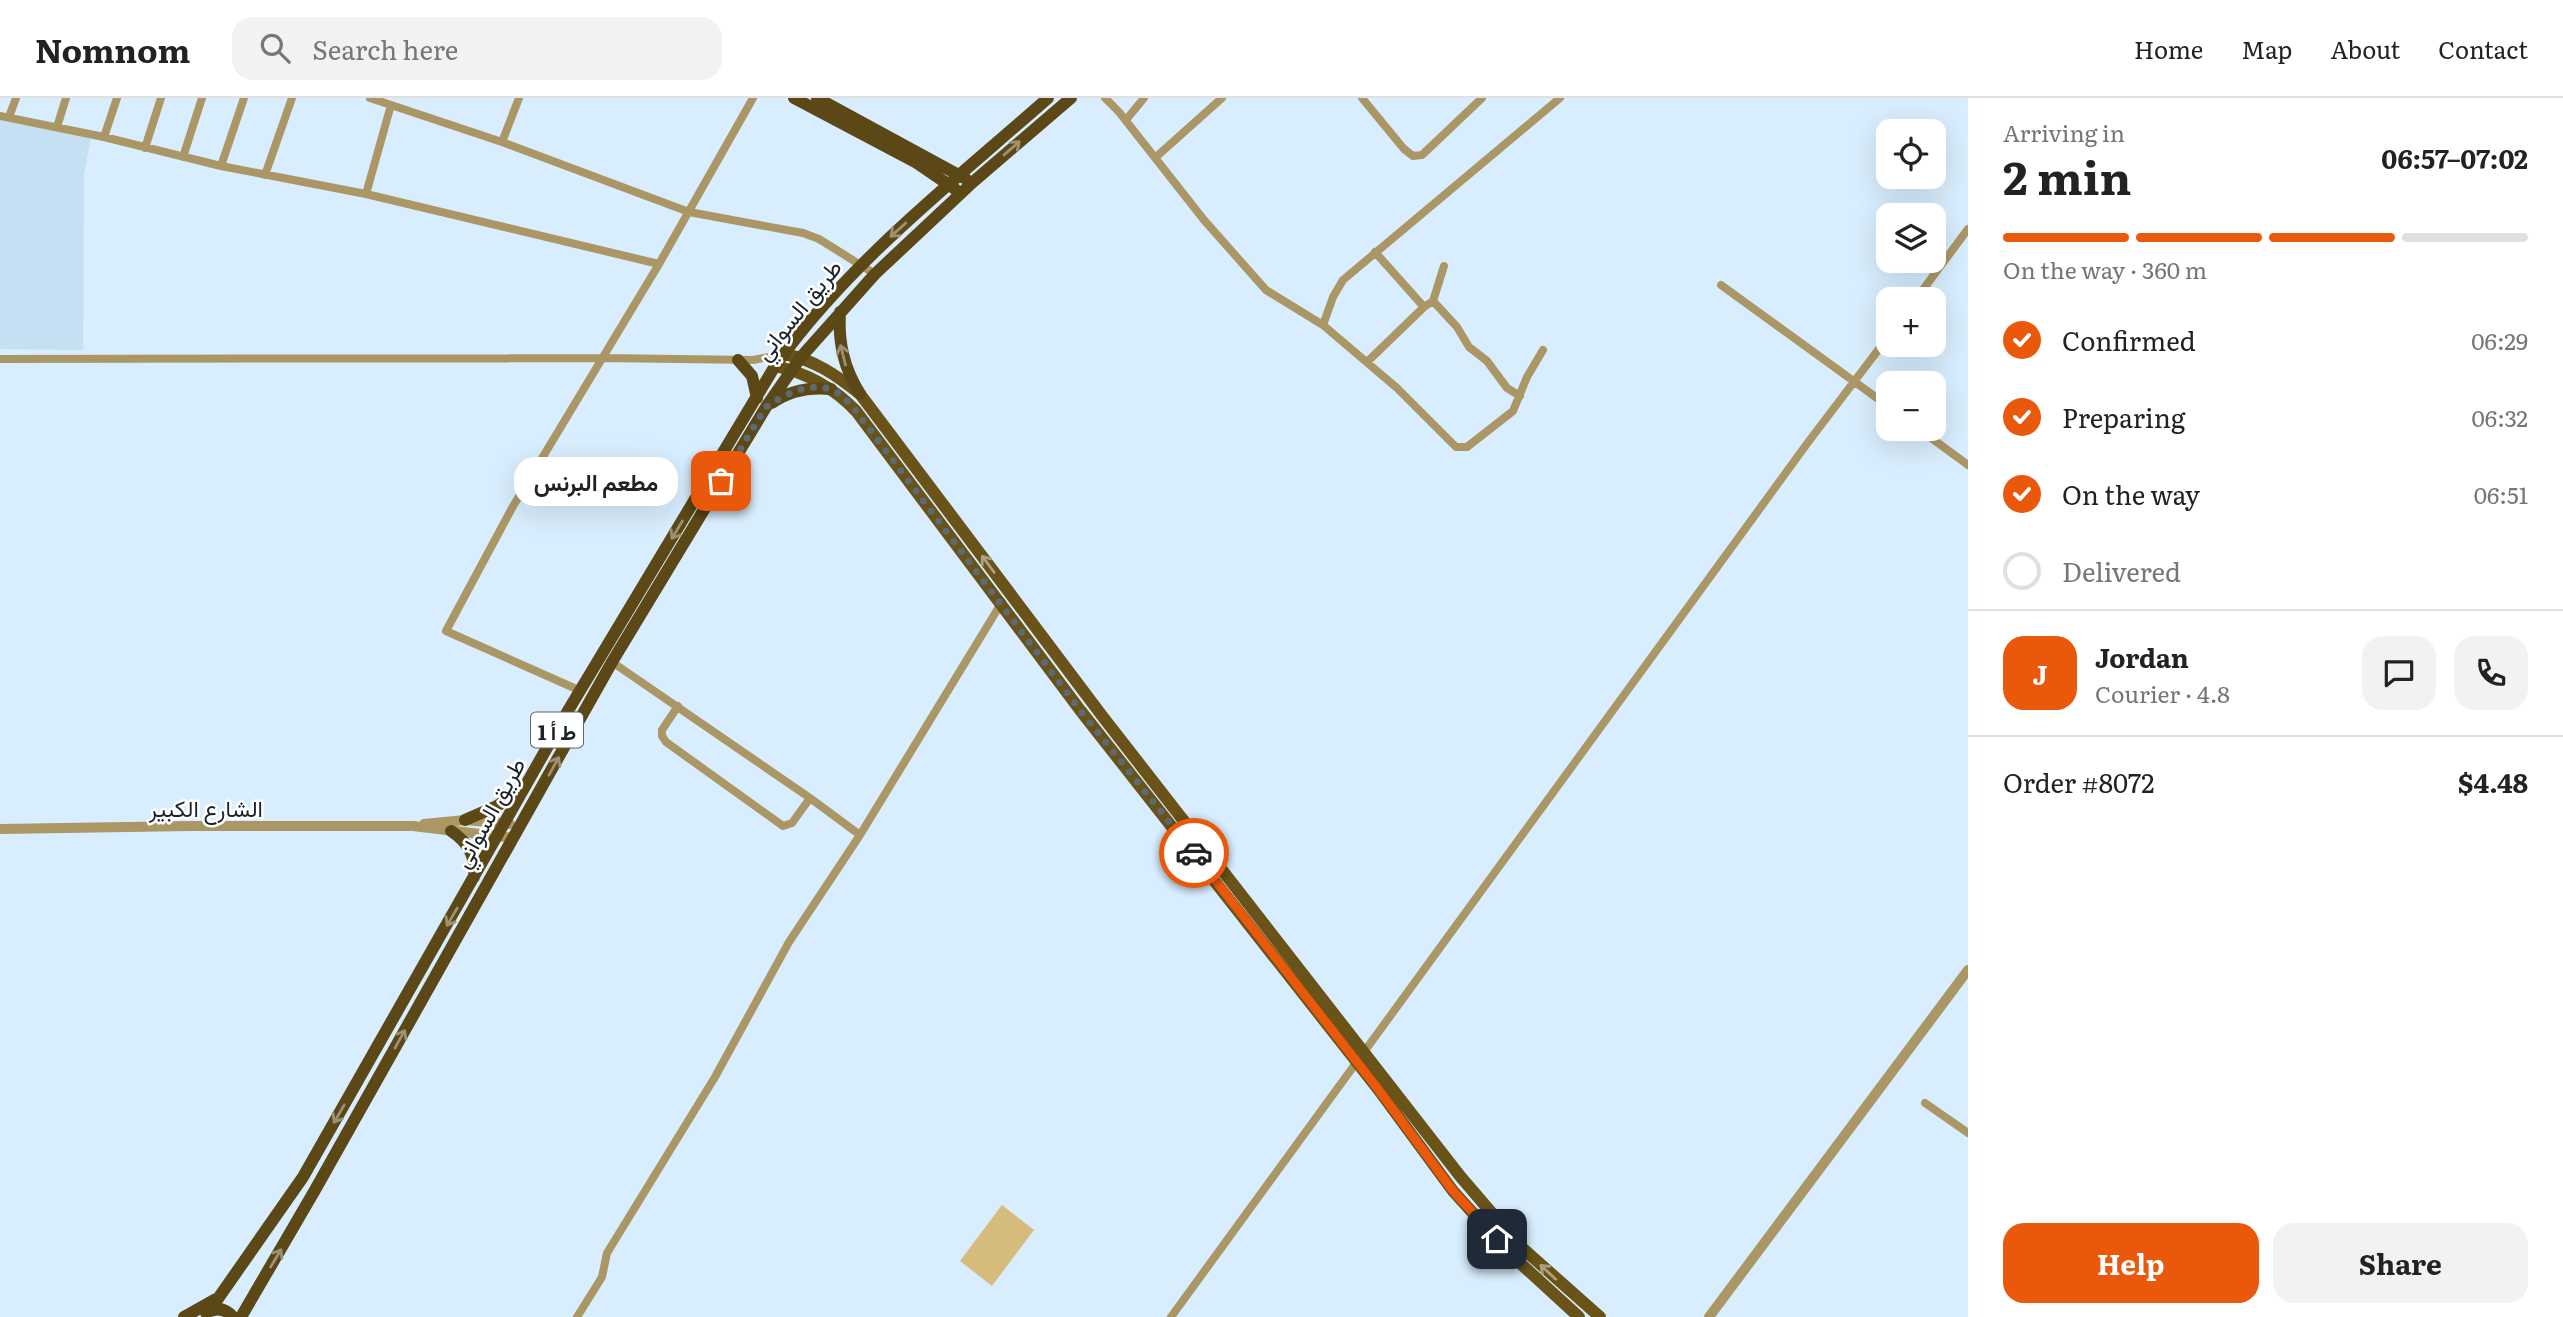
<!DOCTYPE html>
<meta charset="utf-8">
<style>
body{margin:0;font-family:Literata,Vazirmatn,serif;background:#f2f2f2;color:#222;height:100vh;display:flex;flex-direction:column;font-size:26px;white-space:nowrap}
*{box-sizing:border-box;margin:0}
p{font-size:23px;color:#767676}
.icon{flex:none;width:38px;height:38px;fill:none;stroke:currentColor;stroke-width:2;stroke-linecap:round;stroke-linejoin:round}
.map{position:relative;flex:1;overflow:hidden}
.drawer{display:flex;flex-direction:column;background:#fff;width:595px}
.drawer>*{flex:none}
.buttons{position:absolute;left:1876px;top:21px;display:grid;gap:14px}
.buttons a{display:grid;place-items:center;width:70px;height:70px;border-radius:14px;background:#fff;box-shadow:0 7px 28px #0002;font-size:35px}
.pin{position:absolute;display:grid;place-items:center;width:60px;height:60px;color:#fff;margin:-30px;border-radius:14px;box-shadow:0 4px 10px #0006}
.courier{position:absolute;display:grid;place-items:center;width:70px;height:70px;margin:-35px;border:5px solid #ea580c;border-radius:50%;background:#fff;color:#222;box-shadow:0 2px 9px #0007}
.bubble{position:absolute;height:49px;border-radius:21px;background:#fff;box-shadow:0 7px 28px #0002;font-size:23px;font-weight:700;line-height:49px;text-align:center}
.summary em{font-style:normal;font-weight:700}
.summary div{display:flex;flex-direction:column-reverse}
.summary{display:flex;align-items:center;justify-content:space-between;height:119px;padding:0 35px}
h1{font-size:46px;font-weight:700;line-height:52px}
.bar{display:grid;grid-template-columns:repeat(4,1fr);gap:10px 7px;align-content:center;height:84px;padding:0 35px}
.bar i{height:9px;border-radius:5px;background:#e0e0e0}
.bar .active{background:#ea580c}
.bar p{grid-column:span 4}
.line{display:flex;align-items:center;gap:18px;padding:0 35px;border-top:2px solid #e0e0e0}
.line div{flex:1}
.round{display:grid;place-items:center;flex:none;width:74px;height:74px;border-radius:21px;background:#f2f2f2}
ol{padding:0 35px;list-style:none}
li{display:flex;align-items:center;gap:21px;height:77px}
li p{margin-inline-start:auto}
li .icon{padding:7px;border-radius:50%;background:#ea580c;color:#fff;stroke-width:4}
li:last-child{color:#767676}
li i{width:38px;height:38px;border:4px solid #e0e0e0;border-radius:50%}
.cta{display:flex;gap:14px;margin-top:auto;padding:14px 35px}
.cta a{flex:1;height:80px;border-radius:21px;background:#ea580c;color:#fff;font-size:28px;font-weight:700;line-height:80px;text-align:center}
.cta a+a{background:#f2f2f2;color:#222}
header{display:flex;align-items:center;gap:42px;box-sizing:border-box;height:98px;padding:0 35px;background:#fff;border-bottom:2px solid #e0e0e0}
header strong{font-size:33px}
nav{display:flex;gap:38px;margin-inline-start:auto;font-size:24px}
.search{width:490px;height:63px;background:#f2f2f2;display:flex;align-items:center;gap:18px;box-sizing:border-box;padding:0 24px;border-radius:21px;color:#767676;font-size:26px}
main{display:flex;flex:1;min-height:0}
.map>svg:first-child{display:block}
.built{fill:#c5dff3}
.green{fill:#d6bc7c}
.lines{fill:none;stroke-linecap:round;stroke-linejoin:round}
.minor{stroke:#ab9665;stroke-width:8}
.tertiary{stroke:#ab9665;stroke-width:10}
.primary{stroke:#695319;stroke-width:12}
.trunk{stroke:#5b4816;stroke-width:12}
.oneway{stroke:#9d9173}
.oneway2{stroke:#aca080}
.done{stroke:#5c6a74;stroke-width:7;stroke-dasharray:0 12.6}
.route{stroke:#ea580c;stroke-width:9}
.labels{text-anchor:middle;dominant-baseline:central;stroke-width:5;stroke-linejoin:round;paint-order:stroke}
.shield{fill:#fff;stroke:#5f656a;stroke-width:2}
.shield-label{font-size:21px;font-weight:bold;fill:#1a232a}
.street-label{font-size:23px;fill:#1a232a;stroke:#fff}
</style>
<header>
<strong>Nomnom</strong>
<div class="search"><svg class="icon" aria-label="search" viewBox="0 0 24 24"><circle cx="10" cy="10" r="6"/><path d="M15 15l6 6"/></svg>Search here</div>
<nav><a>Home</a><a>Map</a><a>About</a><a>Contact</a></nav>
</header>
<main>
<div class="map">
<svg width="1968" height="1219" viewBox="0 0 1968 1219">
<rect width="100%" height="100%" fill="#d8edfd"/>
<path class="built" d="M 0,22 L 91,39 L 84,76 L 83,252 L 0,251 Z"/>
<path class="green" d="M 1002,1107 L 1034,1132 L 992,1188 L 960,1163 Z"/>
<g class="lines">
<path class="minor" d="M 370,0 L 502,44 L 689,114 L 803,135 L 819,141 L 875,176
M 1105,0 L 1119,14 L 1204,122 L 1266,192 L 1323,227 L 1397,290 L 1456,349 L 1467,349 L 1513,313 L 1527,279 L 1543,252
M 1362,0 L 1404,51 L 1413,58 L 1422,57 L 1482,0
M 0,18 L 104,39 L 221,68 L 366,96 L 659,166
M 9,19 L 16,0
M 1126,22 L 1144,0
M 57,29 L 66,0
M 104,39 L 117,0
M 502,44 L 519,0
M 145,50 L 161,0
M 183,59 L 202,0
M 1156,59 L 1222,0
M 221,68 L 244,0
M 265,77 L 292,0
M 366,96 L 391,7
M 1375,154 L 1424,209
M 1721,187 L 1888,308
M 1916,201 L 1968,131
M 1433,203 L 1457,229 L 1469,249 L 1487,263 L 1507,290 L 1520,298
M 1323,227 L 1333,199 L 1343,182 L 1560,0
M 0,261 L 602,260 L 753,262 L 784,256
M 1367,264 L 1424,209 L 1433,203 L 1444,168
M 1919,331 L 1968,367
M 612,564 L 810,700 L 860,737
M 581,593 L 446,533 L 512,410 L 659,166 L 753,0
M 678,608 L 662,632 L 662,638 L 666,644 L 783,728 L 792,725 L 810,700
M 1925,1005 L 1968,1035
M 577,1219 L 602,1179 L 607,1155 L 715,979 L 789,844 L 860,737 L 1002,504
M 1171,1219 L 1809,343 L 1888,239"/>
<path class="tertiary" d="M 424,726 L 465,722 L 510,726
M 0,731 L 191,728 L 413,728 L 513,740
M 1709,1219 L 1968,872"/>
<path class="primary" d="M 784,256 C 815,262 836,277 860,296 L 1103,619 L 1460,1078 L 1520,1148 L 1600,1219
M 775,268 C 807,275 834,290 856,313 L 1080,612 L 1378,991 L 1453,1093 L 1509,1155 L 1579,1219"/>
<path class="trunk" d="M 794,0 L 917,65 L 955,91
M 817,0 L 966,81
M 840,214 C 838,245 844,270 860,296
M 738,262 L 752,278 L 757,300
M 772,305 C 790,292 810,289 831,291
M 465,722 L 497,708 L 520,692
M 451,733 C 468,744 476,758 474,779
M 210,1212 L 303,1079 L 569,611 L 775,268 C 849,164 953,84 1048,0
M 206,1215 C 216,1209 225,1210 233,1219
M 184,1219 L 216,1201
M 241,1219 L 315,1092 L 612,564 L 766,309 L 801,259 L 875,176 L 973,84 L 1071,0"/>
</g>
<defs><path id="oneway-shaft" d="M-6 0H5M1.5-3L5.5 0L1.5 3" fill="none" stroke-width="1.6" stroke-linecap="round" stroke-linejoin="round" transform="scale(1.75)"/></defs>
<g class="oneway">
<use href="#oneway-shaft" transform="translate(1012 50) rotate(-41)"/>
<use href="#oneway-shaft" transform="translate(898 132) rotate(138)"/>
<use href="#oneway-shaft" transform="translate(843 257) rotate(-104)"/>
<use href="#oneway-shaft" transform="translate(677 432) rotate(121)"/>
<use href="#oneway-shaft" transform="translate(554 668) rotate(-61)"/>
<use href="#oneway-shaft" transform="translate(452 819) rotate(120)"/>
<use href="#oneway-shaft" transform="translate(400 941) rotate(-61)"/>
<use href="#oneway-shaft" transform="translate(339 1016) rotate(120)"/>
<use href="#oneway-shaft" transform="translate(276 1160) rotate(-59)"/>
</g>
<g class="oneway2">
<use href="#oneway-shaft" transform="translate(988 466) rotate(-126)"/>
<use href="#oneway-shaft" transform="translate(1548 1174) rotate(-137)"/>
</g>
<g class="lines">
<path class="done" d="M 721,383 L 766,309 C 783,297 808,284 830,291 C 841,294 849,306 856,313 L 1080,612 L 1194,755"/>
<path class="route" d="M 1194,755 L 1378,991 L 1453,1093 L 1497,1141"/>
</g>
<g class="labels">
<rect class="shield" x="531" y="614.5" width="52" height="35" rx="5"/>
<g class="shield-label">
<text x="557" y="632">ط أ 1</text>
</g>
<g class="street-label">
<text transform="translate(797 211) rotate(-51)">طريق السواني</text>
<text x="206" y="709">الشارع الكبير</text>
<text transform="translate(488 714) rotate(-61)">طريق السواني</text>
</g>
</g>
</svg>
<div class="buttons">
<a><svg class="icon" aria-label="locate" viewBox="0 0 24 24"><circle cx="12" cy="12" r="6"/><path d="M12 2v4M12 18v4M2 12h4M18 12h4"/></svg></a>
<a><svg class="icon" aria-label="layers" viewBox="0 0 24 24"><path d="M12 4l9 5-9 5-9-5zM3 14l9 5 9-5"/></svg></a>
<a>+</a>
<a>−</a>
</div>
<div class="pin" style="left:721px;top:383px;background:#ea580c"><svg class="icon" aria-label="bag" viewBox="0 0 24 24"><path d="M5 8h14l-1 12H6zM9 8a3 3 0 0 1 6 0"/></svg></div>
<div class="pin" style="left:1497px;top:1141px;background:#1f2937"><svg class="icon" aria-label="home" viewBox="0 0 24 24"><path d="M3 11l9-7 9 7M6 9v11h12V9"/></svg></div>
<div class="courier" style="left:1194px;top:755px"><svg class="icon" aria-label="car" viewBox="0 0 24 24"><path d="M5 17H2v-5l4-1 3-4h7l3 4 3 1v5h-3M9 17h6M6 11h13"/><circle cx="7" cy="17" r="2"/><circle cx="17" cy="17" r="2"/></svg></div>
<div class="bubble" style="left:514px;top:359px;width:164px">مطعم البرنس</div>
</div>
<section class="drawer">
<div class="summary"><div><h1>2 min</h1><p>Arriving in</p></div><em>06:57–07:02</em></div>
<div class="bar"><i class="active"></i><i class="active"></i><i class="active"></i><i></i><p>On the way · 360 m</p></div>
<ol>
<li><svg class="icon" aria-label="check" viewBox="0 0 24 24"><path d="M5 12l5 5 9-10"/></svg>Confirmed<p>06:29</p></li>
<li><svg class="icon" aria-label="check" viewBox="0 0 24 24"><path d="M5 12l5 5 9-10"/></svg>Preparing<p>06:32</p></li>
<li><svg class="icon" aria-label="check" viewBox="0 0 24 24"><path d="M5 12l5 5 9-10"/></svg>On the way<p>06:51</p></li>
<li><i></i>Delivered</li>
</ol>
<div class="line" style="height:126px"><b class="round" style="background:#ea580c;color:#fff">J</b><div><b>Jordan</b><p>Courier · 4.8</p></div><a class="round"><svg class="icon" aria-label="chat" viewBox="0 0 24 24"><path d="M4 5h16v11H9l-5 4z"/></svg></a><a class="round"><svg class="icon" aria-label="phone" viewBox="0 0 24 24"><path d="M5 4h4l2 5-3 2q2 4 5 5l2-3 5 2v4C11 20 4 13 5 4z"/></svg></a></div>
<div class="line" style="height:91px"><div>Order #8072</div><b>$4.48</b></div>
<div class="cta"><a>Help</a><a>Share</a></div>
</section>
</main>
